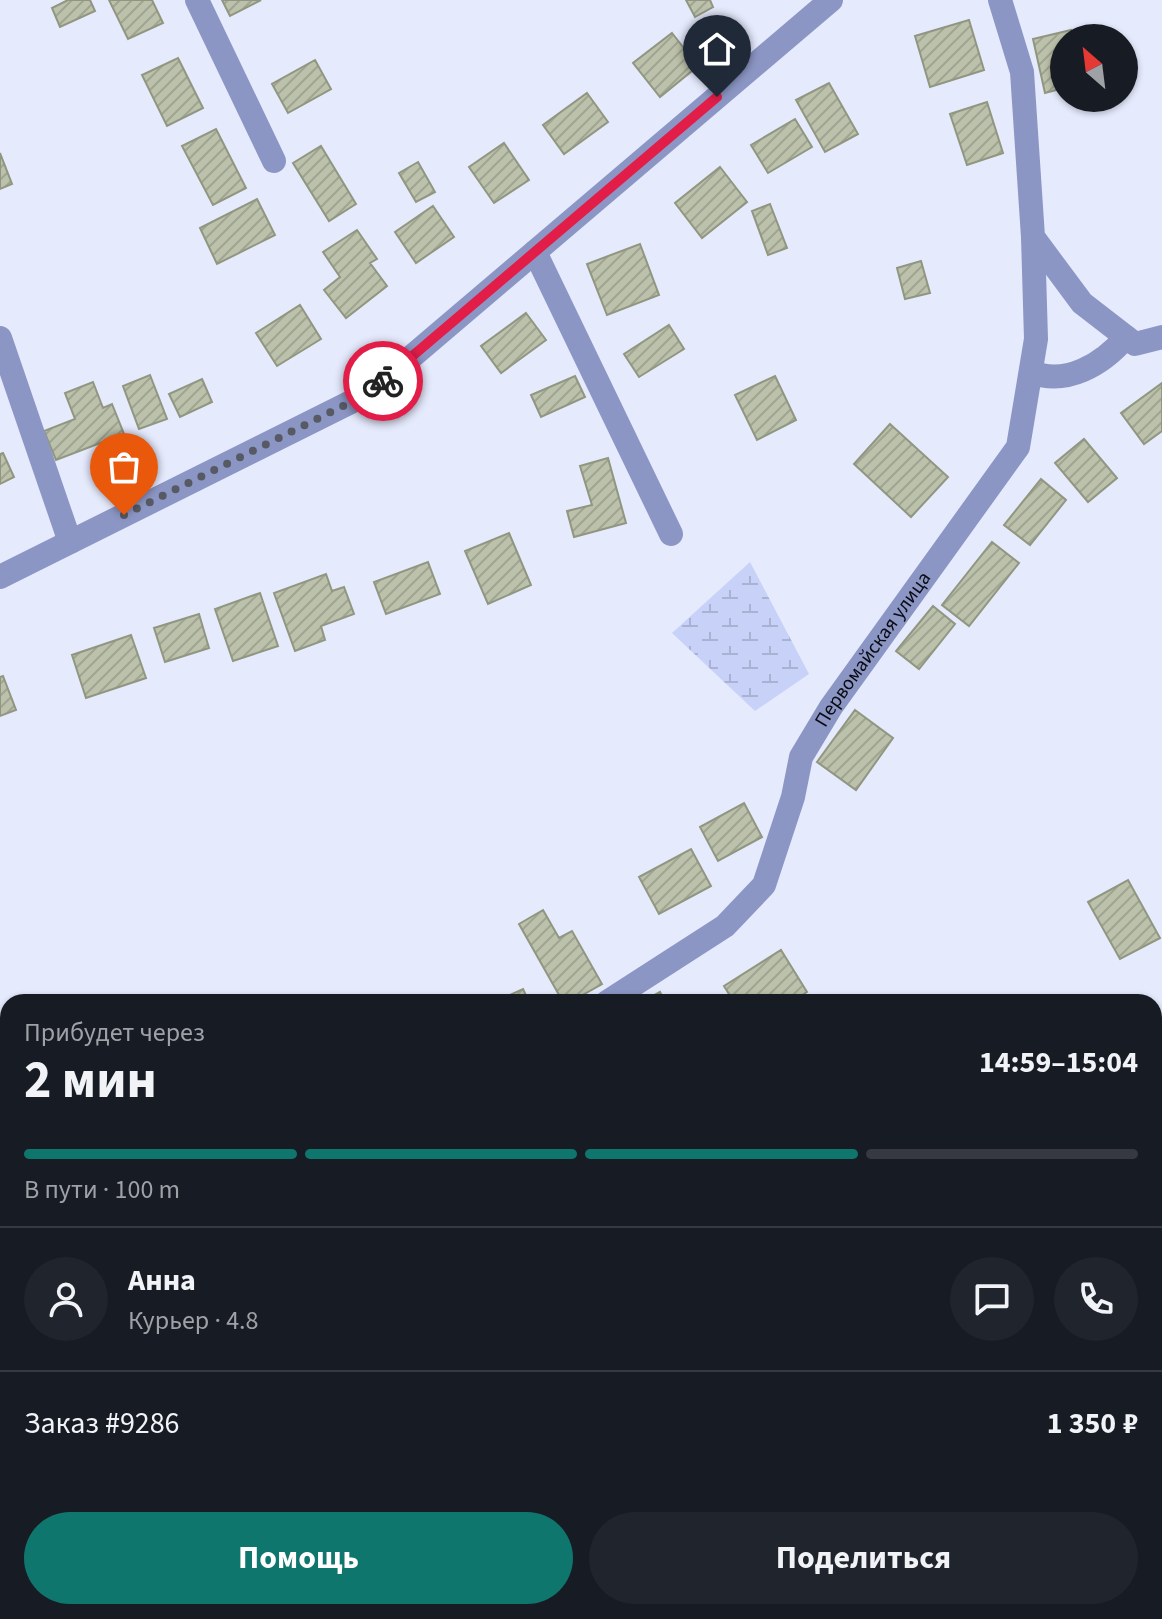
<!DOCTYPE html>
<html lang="ru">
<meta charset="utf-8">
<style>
body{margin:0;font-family:"Source Sans 3",sans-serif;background:#20242c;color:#f1f3f6;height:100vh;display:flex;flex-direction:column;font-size:30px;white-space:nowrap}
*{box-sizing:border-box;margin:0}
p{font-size:26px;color:#9ea1a6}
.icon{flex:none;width:44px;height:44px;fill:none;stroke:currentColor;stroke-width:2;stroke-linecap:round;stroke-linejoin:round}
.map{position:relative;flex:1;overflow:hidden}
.details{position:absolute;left:0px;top:994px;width:1162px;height:626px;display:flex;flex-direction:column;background:#171b24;border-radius:24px 24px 0 0;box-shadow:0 2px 6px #0004}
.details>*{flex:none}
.needle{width:52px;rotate:332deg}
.tools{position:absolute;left:1050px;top:24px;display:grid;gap:16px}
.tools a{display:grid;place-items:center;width:88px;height:88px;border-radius:50%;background:#171b24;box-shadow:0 2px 6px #0004;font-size:40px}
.pin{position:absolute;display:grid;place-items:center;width:68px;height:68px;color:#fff;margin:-82px -34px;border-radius:50% 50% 50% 0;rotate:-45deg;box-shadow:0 0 8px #0007}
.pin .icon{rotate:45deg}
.courier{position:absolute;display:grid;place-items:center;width:80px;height:80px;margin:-40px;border:6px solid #e11d48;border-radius:50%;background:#fff;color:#222;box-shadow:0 2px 10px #0007}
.head em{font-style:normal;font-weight:700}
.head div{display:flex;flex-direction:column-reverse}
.head{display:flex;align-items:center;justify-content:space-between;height:136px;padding:0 24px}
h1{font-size:52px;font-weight:700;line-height:60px}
.bar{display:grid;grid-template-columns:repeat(4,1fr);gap:12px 8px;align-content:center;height:96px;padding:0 24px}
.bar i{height:10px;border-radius:6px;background:#363941}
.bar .active{background:#0f766e}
.bar p{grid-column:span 4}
.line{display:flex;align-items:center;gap:20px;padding:0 24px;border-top:2px solid #363941}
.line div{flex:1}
.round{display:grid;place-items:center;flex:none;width:84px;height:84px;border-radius:42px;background:#20242c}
.cta{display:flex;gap:16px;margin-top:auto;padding:16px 24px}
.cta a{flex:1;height:92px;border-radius:48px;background:#0f766e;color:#fff;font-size:32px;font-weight:700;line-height:92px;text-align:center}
.cta a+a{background:#20242c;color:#f1f3f6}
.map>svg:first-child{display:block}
.wetland{fill:url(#wetland-marsh)}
.building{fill:url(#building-hatch);stroke:#919680;stroke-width:2}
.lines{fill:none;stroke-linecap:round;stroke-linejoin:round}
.minor{stroke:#8c96c4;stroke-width:24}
.done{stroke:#575a65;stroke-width:8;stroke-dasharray:0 14.4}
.route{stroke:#e11d48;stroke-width:10}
.labels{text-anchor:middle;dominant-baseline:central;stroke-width:7;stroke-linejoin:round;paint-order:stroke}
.street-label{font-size:20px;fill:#0a0c13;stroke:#e5eafd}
</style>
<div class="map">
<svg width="1162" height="1619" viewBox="0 0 1162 1619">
<defs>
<pattern id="wetland-marsh" width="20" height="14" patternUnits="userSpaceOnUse" patternTransform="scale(2)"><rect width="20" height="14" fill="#c8d1f8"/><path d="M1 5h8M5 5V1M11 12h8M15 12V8" fill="none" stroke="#aab2d4"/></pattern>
<pattern id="building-hatch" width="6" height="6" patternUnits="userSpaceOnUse" patternTransform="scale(2)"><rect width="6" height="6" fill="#bbc1aa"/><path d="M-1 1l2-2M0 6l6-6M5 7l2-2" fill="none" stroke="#9fa591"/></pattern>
</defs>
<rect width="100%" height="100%" fill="#e5eafd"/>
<path class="wetland" d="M 750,562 L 809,674 L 755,711 L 672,633 Z"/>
<path class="building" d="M 68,0 L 90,0 L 95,11 L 60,27 L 52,8 Z
M 109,0 L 152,0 L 163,23 L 128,39 Z
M 222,0 L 261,0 L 230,16 Z
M 686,0 L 710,0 L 713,7 L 695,17 Z
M 969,20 L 984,70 L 930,87 L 915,36 Z
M 1071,30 L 1073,38 L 1064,38 L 1064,88 L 1045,93 L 1033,39 Z
M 672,33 L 698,66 L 660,97 L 633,63 Z
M 178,58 L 203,108 L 167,126 L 142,75 Z
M 315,60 L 331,89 L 288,113 L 272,84 Z
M 829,83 L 858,134 L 825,152 L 796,100 Z
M 587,93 L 608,122 L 564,154 L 543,125 Z
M 987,102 L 1003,153 L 967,165 L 950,114 Z
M 795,119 L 812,147 L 768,173 L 751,145 Z
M 216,129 L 246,188 L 213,205 L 182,146 Z
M 504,143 L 529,180 L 494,203 L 469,167 Z
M 321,146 L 356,204 L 329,221 L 293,163 Z
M 0,153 L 12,184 L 0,189 Z
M 418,162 L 435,192 L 416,202 L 399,173 Z
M 720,167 L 747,202 L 702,238 L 675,203 Z
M 257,199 L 275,235 L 217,264 L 200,228 Z
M 770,204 L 787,248 L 768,255 L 752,211 Z
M 433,206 L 454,237 L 416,263 L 395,232 Z
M 357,230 L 377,259 L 370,263 L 387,286 L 346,318 L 324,290 L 340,277 L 323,252 Z
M 640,244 L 659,295 L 607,315 L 587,264 Z
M 921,261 L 930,293 L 905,299 L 897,268 Z
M 300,305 L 321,339 L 277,366 L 256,333 Z
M 526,313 L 546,340 L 501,373 L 481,346 Z
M 669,325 L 684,349 L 639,377 L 624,354 Z
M 150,375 L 167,419 L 139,429 L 123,386 Z
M 575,376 L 585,397 L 541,417 L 531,395 Z
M 775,376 L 796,420 L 757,440 L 735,395 Z
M 202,379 L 212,402 L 180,417 L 169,394 Z
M 93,382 L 103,408 L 112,404 L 124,434 L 56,460 L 44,431 L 75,419 L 65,393 Z
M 1162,383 L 1162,431 L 1144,444 L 1121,413 Z
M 890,424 L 948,477 L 911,517 L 854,464 Z
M 1084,439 L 1117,478 L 1088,502 L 1055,463 Z
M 3,453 L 14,477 L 0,484 L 0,454 Z
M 608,458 L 626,523 L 574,537 L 567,511 L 592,505 L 580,466 Z
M 1041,479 L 1066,500 L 1030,545 L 1004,525 Z
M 509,533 L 531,585 L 488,604 L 465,551 Z
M 992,542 L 1019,563 L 969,626 L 942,605 Z
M 428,562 L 440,594 L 386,614 L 374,582 Z
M 326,574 L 332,591 L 344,587 L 354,614 L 321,626 L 325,640 L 295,651 L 274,593 Z
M 260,593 L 278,646 L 233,661 L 215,609 Z
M 933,606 L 955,624 L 919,669 L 896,651 Z
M 199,614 L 209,648 L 165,662 L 154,628 Z
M 131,635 L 146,678 L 86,698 L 72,655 Z
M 3,676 L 16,710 L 0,716 L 0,677 Z
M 855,710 L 893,738 L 856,790 L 817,762 Z
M 744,803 L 762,837 L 718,861 L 700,827 Z
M 691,849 L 711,886 L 659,914 L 639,877 Z
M 1128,880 L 1160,938 L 1120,959 L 1088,902 Z
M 543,910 L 559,938 L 572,931 L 602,984 L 570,1002 L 563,1002 L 519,924 Z
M 781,950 L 807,992 L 791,1002 L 734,1002 L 724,986 Z
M 523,989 L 529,1002 L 494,1002 Z
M 660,992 L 665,1002 L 642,1002 Z
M 0,1261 L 8,1283 L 8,1304 L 0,1307 Z
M 1161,1440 L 1162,1487 L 1154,1489 L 1154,1442 Z
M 617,1612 L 727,1612 L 729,1619 L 618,1619 Z
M 772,1612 L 810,1612 L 811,1616 L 774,1619 Z"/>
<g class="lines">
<g class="minor">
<path d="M 197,0 L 274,161"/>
<path d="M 1000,0 L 1022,72 L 1033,237 L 1082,303 L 1135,344 L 1162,337"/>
<path d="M 535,252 L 671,534"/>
<path d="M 0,338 L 70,542"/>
<path d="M 1031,372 C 1066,386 1102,365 1126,337"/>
<path d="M 0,577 L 369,393 L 831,0"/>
<path id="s1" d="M 607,1002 L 725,926 L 764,885 L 793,797 L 801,757 L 831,707 L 1018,447 L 1036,339 L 1033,237"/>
<path d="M 1154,1396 L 1162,1394"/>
<path d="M 426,1619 L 434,1612"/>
</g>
</g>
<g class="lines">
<path class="done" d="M 124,515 L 369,393 L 383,381"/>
<path class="route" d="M 383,381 L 717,97"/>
</g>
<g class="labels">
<g class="street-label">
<text stroke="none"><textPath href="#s1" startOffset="460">Первомайская улица</textPath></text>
</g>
</g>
</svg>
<div class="tools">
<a><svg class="needle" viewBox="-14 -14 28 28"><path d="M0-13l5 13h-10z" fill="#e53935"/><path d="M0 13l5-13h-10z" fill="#9ea1a6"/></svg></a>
</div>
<div class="pin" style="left:124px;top:515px;background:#ea580c"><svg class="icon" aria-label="bag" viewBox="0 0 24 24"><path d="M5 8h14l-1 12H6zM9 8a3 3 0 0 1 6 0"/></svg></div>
<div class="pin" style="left:717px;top:97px;background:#1f2937"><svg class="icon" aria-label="home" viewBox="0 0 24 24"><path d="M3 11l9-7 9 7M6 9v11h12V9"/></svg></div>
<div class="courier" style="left:383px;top:381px"><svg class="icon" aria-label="bike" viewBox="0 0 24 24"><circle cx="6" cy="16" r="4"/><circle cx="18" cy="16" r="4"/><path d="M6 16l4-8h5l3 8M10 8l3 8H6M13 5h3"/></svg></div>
<section class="details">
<div class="head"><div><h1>2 мин</h1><p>Прибудет через</p></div><em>14:59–15:04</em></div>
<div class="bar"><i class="active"></i><i class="active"></i><i class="active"></i><i></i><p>В пути · 100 m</p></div>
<div class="line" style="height:144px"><a class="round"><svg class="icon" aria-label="person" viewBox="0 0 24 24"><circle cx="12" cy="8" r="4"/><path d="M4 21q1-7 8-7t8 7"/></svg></a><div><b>Анна</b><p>Курьер · 4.8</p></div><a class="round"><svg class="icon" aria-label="chat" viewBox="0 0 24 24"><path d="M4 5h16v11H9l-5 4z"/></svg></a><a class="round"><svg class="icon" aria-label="phone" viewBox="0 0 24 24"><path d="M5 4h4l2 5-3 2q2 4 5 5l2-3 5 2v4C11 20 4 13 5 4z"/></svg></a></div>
<div class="line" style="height:104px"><div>Заказ #9286</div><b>1 350 ₽</b></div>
<div class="cta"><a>Помощь</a><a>Поделиться</a></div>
</section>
</div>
